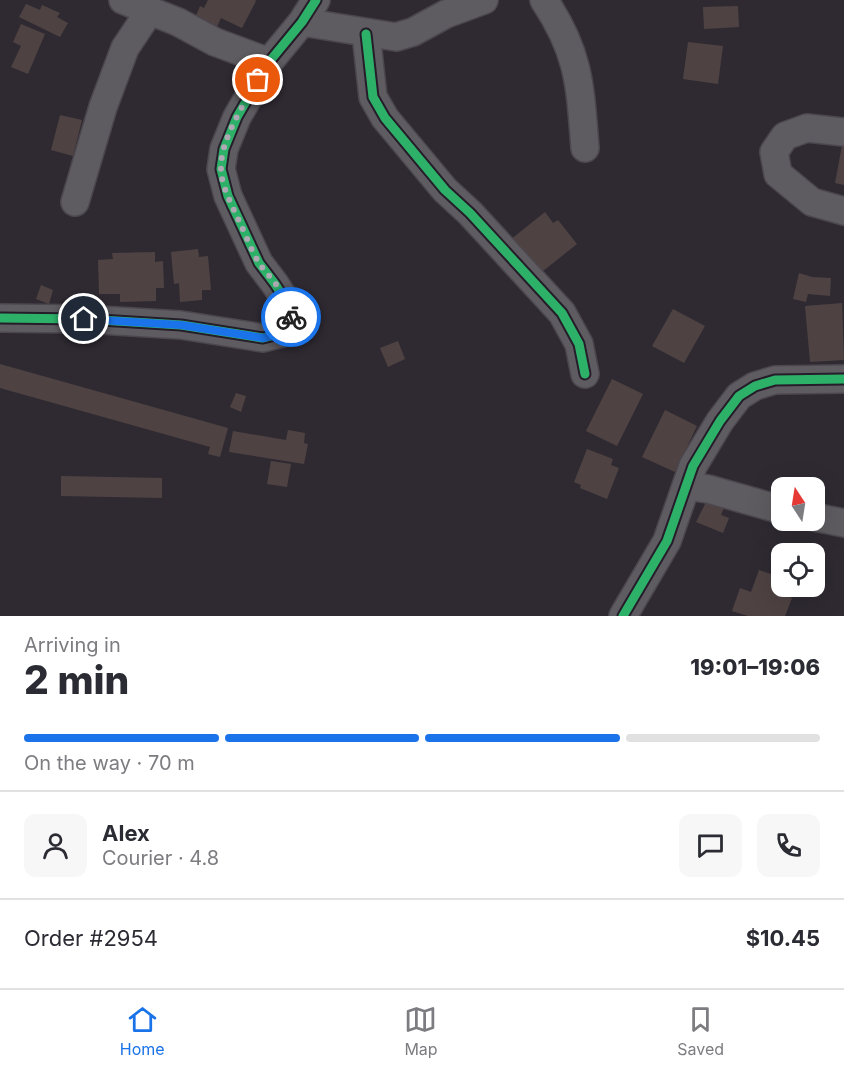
<!DOCTYPE html>
<meta charset="utf-8">
<style>
body{margin:0;font-family:Inter,sans-serif;background:#f7f7f7;color:#2b2b33;height:100vh;display:flex;flex-direction:column;font-size:22px;white-space:nowrap}
*{box-sizing:border-box;margin:0}
p{font-size:20px;color:#7c7c81}
.icon{flex:none;width:33px;height:33px;fill:none;stroke:currentColor;stroke-width:2;stroke-linecap:round;stroke-linejoin:round}
.map{position:relative;height:616px;overflow:hidden}
.side{display:flex;flex-direction:column;background:#fff;flex:1}
.side>*{flex:none}
.needle{width:39px;rotate:348deg}
.buttons{position:absolute;left:771px;top:477px;display:grid;gap:12px}
.buttons a{display:grid;place-items:center;width:54px;height:54px;border-radius:12px;background:#fff;box-shadow:0 6px 24px #0002;font-size:30px}
.pin{position:absolute;display:grid;place-items:center;width:51px;height:51px;color:#fff;margin:-26px;border:3px solid #fff;border-radius:50%;box-shadow:0 2px 6px #0007}
.courier{position:absolute;display:grid;place-items:center;width:60px;height:60px;margin:-30px;border:4px solid #1a73e8;border-radius:50%;background:#fff;color:#222;box-shadow:0 2px 8px #0007}
.headline em{font-style:normal;font-weight:800}
.headline div{display:flex;flex-direction:column-reverse}
.headline{display:flex;align-items:center;justify-content:space-between;height:102px;padding:0 24px}
h1{font-size:39px;font-weight:800;line-height:45px}
.bar{display:grid;grid-template-columns:repeat(4,1fr);gap:9px 6px;align-content:center;height:72px;padding:0 24px}
.bar i{height:8px;border-radius:4px;background:#e1e1e2}
.bar .on{background:#1a73e8}
.bar p{grid-column:span 4}
.line{display:flex;align-items:center;gap:15px;padding:0 24px;border-top:2px solid #e1e1e2}
.line div{flex:1}
.round{display:grid;place-items:center;flex:none;width:63px;height:63px;border-radius:12px;background:#f7f7f7}
.tab-bar{display:flex;justify-content:space-around;align-items:center;height:84px;border-top:2px solid #e1e1e2;background:#fff;font-size:16px;color:#7c7c81}
.tab-bar a{display:grid;justify-items:center;gap:3px}
.tab-bar .on{color:#1a73e8}
.map>svg:first-child{display:block}
.building{fill:#4e4342}
.lines{fill:none;stroke-linecap:round;stroke-linejoin:round}
.minor-casing{stroke:#4c474e;stroke-width:30}
.minor{stroke:#5f5c61;stroke-width:27}
.cycleway-casing{stroke:#261d2b;stroke-width:13}
.cycleway{stroke:#2db169;stroke-width:9}
.done{stroke:#aea9b2;stroke-width:6;stroke-dasharray:0 10.8}
.route{stroke:#1a73e8;stroke-width:8}
</style>
<div class="map">
<svg width="844" height="616" viewBox="0 0 844 616">
<rect width="100%" height="100%" fill="#2f2a32"/>
<path class="building" d="M 208,0 L 255,0 L 256,1 L 242,28 L 221,18 L 216,29 L 195,18 L 200,6 L 204,8 Z
M 26,4 L 40,10 L 42,5 L 60,13 L 57,17 L 68,23 L 60,37 L 19,17 Z
M 738,6 L 739,27 L 704,29 L 703,7 Z
M 21,24 L 45,34 L 28,74 L 11,67 L 21,46 L 13,42 Z
M 688,42 L 723,46 L 718,84 L 683,79 Z
M 60,115 L 82,120 L 73,156 L 51,150 Z
M 843,140 L 844,140 L 844,185 L 835,183 Z
M 545,212 L 553,223 L 558,220 L 577,244 L 538,275 L 510,240 Z
M 198,249 L 199,257 L 208,256 L 211,290 L 202,290 L 202,300 L 180,302 L 179,283 L 174,284 L 171,252 Z
M 155,252 L 155,262 L 163,261 L 164,288 L 156,288 L 156,301 L 120,302 L 120,294 L 99,294 L 98,260 L 113,259 L 112,253 Z
M 799,273 L 812,277 L 831,278 L 830,296 L 808,294 L 806,302 L 793,299 Z
M 41,285 L 53,290 L 49,304 L 36,299 Z
M 842,303 L 844,360 L 810,362 L 805,306 Z
M 673,309 L 705,326 L 684,363 L 652,346 Z
M 398,341 L 405,359 L 388,367 L 380,348 Z
M 0,364 L 228,428 L 220,457 L 208,454 L 210,447 L 0,388 Z
M 612,379 L 643,394 L 617,446 L 586,431 Z
M 236,393 L 246,396 L 241,412 L 230,407 Z
M 665,410 L 697,426 L 675,472 L 642,457 Z
M 288,430 L 305,433 L 304,443 L 308,444 L 304,464 L 229,452 L 233,431 L 286,440 Z
M 587,449 L 613,459 L 611,465 L 619,468 L 607,499 L 580,488 L 581,485 L 574,482 Z
M 271,461 L 291,464 L 287,487 L 267,484 Z
M 61,476 L 162,478 L 162,498 L 61,496 Z
M 709,496 L 726,503 L 721,515 L 729,518 L 723,533 L 696,522 Z
M 759,570 L 780,577 L 774,592 L 792,598 L 785,616 L 748,616 L 732,611 L 740,588 L 751,592 Z"/>
<g class="lines">
<defs>
<path id="minor" d="M 123,0 L 178,22 L 215,42 L 269,62
M 544,0 C 580,54 580,86 585,148
M 302,22 L 396,37 L 413,32 L 446,14 L 484,0
M 366,34 L 373,97 L 385,118 L 445,190 L 470,213 L 562,313 L 579,344 L 585,374
M 844,132 L 807,128 L 785,136 L 774,152 L 778,174 L 812,202 L 844,211
M 75,202 L 103,107 L 125,48 L 149,12
M 0,318 L 84,319 L 181,325 L 263,338 L 283,333 L 291,322 L 291,309 L 275,284 L 259,263 L 228,196 L 221,169 L 224,149 L 237,117 L 269,62 L 302,22 L 316,0
M 686,486 L 708,489 L 782,510
M 814,517 L 844,523
M 623,616 L 667,541 L 693,466 L 720,421 L 739,396 L 755,386 L 775,380 L 844,379"/>
</defs>
<use href="#minor" class="minor-casing"/>
<use href="#minor" class="minor"/>
<defs>
<path id="cycleway" d="M 366,34 L 373,97 L 385,118 L 445,190 L 470,213 L 562,313 L 579,344 L 585,374
M 0,318 L 84,319 L 181,325 L 263,338 L 283,333 L 291,322 L 291,309 L 275,284 L 259,263 L 228,196 L 221,169 L 224,149 L 237,117 L 269,62 L 302,22 L 316,0
M 623,616 L 667,541 L 693,466 L 720,421 L 739,396 L 755,386 L 775,380 L 844,379"/>
</defs>
<use href="#cycleway" class="cycleway-casing"/>
<use href="#cycleway" class="cycleway"/>
</g>
<g class="lines">
<path class="done" d="M 258,80 C 244,104 220,140 221,169 C 221,186 232,205 239,221 C 246,235 252,253 261,266 C 272,280 291,299 291,317"/>
<path class="route" d="M 84,319 L 181,325 L 263,338 L 283,333 L 291,322 L 291,317"/>
</g>
</svg>
<div class="buttons">
<a><svg class="needle" viewBox="-14 -14 28 28"><path d="M0-13l5 13h-10z" fill="#e53935"/><path d="M0 13l5-13h-10z" fill="#7c7c81"/></svg></a>
<a><svg class="icon" aria-label="locate" viewBox="0 0 24 24"><circle cx="12" cy="12" r="6"/><path d="M12 2v4M12 18v4M2 12h4M18 12h4"/></svg></a>
</div>
<div class="pin" style="left:258px;top:80px;background:#ea580c"><svg class="icon" aria-label="bag" viewBox="0 0 24 24"><path d="M5 8h14l-1 12H6zM9 8a3 3 0 0 1 6 0"/></svg></div>
<div class="pin" style="left:84px;top:319px;background:#1f2937"><svg class="icon" aria-label="home" viewBox="0 0 24 24"><path d="M3 11l9-7 9 7M6 9v11h12V9"/></svg></div>
<div class="courier" style="left:291px;top:317px"><svg class="icon" aria-label="bike" viewBox="0 0 24 24"><circle cx="6" cy="16" r="4"/><circle cx="18" cy="16" r="4"/><path d="M6 16l4-8h5l3 8M10 8l3 8H6M13 5h3"/></svg></div>
</div>
<section class="side">
<div class="headline"><div><h1>2 min</h1><p>Arriving in</p></div><em>19:01–19:06</em></div>
<div class="bar"><i class="on"></i><i class="on"></i><i class="on"></i><i></i><p>On the way · 70 m</p></div>
<div class="line" style="height:108px"><a class="round"><svg class="icon" aria-label="person" viewBox="0 0 24 24"><circle cx="12" cy="8" r="4"/><path d="M4 21q1-7 8-7t8 7"/></svg></a><div><b>Alex</b><p>Courier · 4.8</p></div><a class="round"><svg class="icon" aria-label="chat" viewBox="0 0 24 24"><path d="M4 5h16v11H9l-5 4z"/></svg></a><a class="round"><svg class="icon" aria-label="phone" viewBox="0 0 24 24"><path d="M5 4h4l2 5-3 2q2 4 5 5l2-3 5 2v4C11 20 4 13 5 4z"/></svg></a></div>
<div class="line" style="height:78px"><div>Order #2954</div><b>$10.45</b></div>
</section>
<nav class="tab-bar">
<a class="on"><svg class="icon" aria-label="home" viewBox="0 0 24 24"><path d="M3 11l9-7 9 7M6 9v11h12V9"/></svg>Home</a>
<a><svg class="icon" aria-label="map" viewBox="0 0 24 24"><path d="M3 6l6-2 6 2 6-2v14l-6 2-6-2-6 2zM9 4v14M15 6v14"/></svg>Map</a>
<a><svg class="icon" aria-label="saved" viewBox="0 0 24 24"><path d="M7 4h10v16l-5-4-5 4z"/></svg>Saved</a>
</nav>
